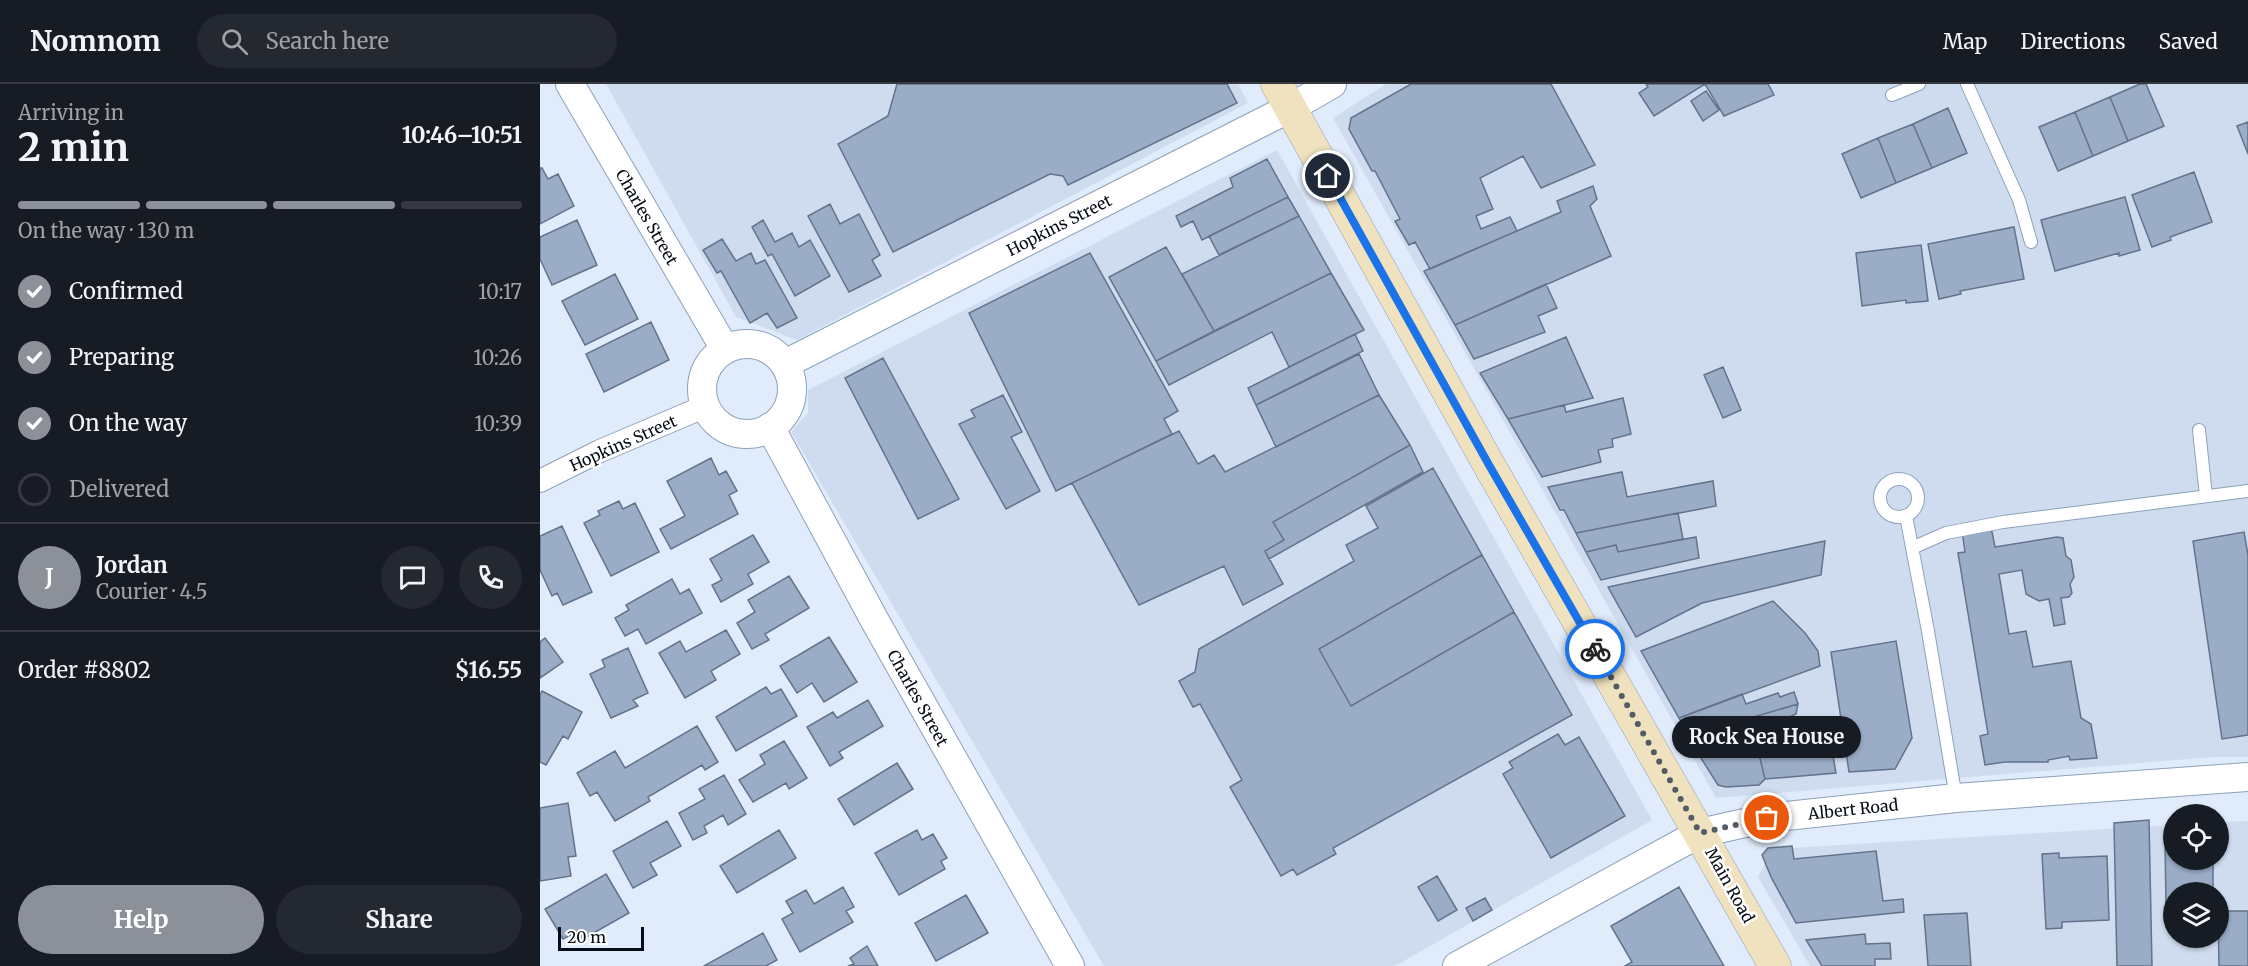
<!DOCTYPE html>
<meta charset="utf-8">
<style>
body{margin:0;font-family:Merriweather,serif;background:#242831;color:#f1f3f6;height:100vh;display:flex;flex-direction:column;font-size:22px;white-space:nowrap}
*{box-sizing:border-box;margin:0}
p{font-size:20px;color:#9ea1a6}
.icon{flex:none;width:33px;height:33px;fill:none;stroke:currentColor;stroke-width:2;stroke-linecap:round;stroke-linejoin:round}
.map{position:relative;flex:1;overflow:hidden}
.drawer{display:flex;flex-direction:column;background:#171b24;width:540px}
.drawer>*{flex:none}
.controls{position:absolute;left:1623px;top:720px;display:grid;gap:12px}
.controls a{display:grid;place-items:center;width:66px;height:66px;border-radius:50%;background:#171b24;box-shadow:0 2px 4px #0004;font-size:30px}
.scale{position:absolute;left:18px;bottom:15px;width:86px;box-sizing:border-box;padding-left:6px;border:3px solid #070d16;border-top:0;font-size:16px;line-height:21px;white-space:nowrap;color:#070d16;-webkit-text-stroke:4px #fff;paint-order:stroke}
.pin{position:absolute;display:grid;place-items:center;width:51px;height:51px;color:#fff;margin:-26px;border:3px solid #fff;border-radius:50%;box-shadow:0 2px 6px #0007}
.courier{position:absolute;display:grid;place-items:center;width:60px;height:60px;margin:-30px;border:4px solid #1a73e8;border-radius:50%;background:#fff;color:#222;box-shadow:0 2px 8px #0007}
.bubble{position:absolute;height:42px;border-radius:21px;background:#171b24;box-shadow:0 2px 4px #0004;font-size:20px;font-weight:700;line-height:42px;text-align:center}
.overview em{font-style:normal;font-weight:700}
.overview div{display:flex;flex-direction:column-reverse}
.overview{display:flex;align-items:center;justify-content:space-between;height:102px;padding:0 18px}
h1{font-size:39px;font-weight:700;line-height:45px}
.bar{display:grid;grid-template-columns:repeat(4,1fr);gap:9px 6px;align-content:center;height:72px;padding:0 18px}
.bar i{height:8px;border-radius:4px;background:#363941}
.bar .active{background:#8c9099}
.bar p{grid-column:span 4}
.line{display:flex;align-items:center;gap:15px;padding:0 18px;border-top:2px solid #363941}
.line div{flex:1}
.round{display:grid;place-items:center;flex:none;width:63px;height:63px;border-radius:32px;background:#242831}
ol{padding:0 18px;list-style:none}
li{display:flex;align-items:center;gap:18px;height:66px}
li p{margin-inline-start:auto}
li .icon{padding:6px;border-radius:50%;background:#8c9099;color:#fff;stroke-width:4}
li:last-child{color:#9ea1a6}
li i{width:33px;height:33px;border:3px solid #363941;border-radius:50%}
.cta{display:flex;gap:12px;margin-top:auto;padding:12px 18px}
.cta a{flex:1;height:69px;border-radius:36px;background:#8c9099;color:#fff;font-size:24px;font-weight:700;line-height:69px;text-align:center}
.cta a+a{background:#242831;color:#f1f3f6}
header{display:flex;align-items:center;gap:36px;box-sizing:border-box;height:84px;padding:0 30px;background:#171b24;border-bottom:2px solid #363941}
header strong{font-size:28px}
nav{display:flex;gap:33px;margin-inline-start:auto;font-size:21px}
.search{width:420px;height:54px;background:#242831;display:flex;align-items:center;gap:15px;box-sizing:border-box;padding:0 21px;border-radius:33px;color:#9ea1a6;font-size:22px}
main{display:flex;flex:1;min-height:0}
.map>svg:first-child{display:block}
.built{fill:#cfdcf0;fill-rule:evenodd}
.building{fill:#9aacc6;stroke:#62738b;stroke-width:1.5}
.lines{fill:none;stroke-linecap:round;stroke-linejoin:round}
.service-casing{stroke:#8ea0ba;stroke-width:14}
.minor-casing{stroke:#8ea0ba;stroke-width:24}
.tertiary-casing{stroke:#8ea0ba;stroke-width:30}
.secondary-casing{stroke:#8ea0ba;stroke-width:33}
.service{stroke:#fff;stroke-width:12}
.minor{stroke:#fff;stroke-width:22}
.tertiary{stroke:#fff;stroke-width:28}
.secondary{stroke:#f0e2be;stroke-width:32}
.done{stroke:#535b66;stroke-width:6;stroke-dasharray:0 10.8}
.route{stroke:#1a73e8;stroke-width:8}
.labels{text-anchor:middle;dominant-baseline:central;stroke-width:5;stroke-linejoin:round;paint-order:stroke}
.street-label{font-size:16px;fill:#070d16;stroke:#fff}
</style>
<header>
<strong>Nomnom</strong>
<div class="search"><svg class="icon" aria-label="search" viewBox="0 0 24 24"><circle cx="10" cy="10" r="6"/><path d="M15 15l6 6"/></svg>Search here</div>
<nav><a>Map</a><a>Directions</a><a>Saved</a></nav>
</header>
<main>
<section class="drawer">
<div class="overview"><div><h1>2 min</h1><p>Arriving in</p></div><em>10:46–10:51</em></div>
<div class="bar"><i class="active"></i><i class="active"></i><i class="active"></i><i></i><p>On the way · 130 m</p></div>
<ol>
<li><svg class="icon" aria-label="check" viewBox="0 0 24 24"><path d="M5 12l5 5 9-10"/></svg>Confirmed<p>10:17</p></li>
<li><svg class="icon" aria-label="check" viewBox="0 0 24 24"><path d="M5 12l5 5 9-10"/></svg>Preparing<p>10:26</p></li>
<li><svg class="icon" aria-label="check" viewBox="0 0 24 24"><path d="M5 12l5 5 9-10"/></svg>On the way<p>10:39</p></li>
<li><i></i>Delivered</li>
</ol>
<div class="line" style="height:108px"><b class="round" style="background:#8c9099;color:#fff">J</b><div><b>Jordan</b><p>Courier · 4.5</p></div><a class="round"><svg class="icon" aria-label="chat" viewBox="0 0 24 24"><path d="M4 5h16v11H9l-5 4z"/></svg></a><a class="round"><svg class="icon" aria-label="phone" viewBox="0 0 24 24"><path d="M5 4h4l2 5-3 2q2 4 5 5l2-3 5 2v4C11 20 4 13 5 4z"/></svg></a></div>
<div class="line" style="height:78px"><div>Order #8802</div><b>$16.55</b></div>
<div class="cta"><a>Help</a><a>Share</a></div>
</section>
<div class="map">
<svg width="1708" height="882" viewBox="0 0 1708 882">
<rect width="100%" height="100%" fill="#e0ecfc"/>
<path class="built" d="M 66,0 L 698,0 L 708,19 L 257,256 L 196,233 Z
M 846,0 L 1708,0 L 1708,673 L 1673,673 L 1176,714 L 793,34 Z
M 737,66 L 1112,736 L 855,882 L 564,882 L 251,348 L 268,329 L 268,306 Z
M 1708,737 L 1708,882 L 1270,882 L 1218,793 L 1233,765 L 1633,741 L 1634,776 L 1678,776 L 1679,738 ZM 1634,808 L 1678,808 L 1678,854 L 1634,854 Z"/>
<path class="building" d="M 357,0 L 687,0 L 697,19 L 528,101 L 523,92 L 510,90 L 353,168 L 298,60 L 348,32 Z
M 871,0 L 1011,0 L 1055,81 L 1001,104 L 983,72 L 940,94 L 953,125 L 936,132 L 941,145 L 970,133 L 977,147 L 890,185 L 875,158 L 869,161 L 855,137 L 860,135 L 835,87 L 832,87 L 809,45 L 811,34 Z
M 1106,0 L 1165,0 L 1114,32 L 1099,9 L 1108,3 Z
M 1165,0 L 1228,0 L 1234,11 L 1184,32 Z
M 1600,0 L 1606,0 L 1624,42 L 1588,57 L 1570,13 Z
M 1166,7 L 1179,26 L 1163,37 L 1151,17 Z
M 1570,13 L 1588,57 L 1553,72 L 1535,28 Z
M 1408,24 L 1427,69 L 1392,84 L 1373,40 Z
M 1535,28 L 1553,72 L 1518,87 L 1499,43 Z
M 1708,38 L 1708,70 L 1697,42 Z
M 1373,40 L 1392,84 L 1356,99 L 1338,54 Z
M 1338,54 L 1356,99 L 1321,114 L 1302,70 Z
M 727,75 L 748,113 L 662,156 L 653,137 L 641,143 L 636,132 L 693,103 L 690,94 Z
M 0,84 L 2,84 L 8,95 L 18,90 L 34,122 L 0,140 Z
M 1654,88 L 1672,138 L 1630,153 L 1631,156 L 1612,163 L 1592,111 Z
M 1053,102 L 1057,115 L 1050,122 L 1071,172 L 915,241 L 884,187 L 1021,128 L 1017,117 Z
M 748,113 L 759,132 L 679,171 L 669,152 Z
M 1585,113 L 1600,166 L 1579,172 L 1579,169 L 1515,187 L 1501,136 Z
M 290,120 L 300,140 L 319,130 L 340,171 L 332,176 L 341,192 L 309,208 L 268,132 Z
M 759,132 L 791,189 L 674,247 L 642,190 Z
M 37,136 L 57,181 L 12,201 L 0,175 L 0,153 Z
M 223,136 L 235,158 L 252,149 L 259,163 L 270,156 L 290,192 L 255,212 L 232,170 L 228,172 L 212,143 Z
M 1474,143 L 1484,195 L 1420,207 L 1421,210 L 1399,215 L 1388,160 Z
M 182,155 L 196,177 L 211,169 L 216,180 L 225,176 L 257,234 L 237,244 L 227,229 L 210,239 L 181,187 L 177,189 L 163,166 Z
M 1381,161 L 1388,217 L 1366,219 L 1366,216 L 1322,222 L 1316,169 Z
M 626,163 L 674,247 L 616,277 L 569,193 Z
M 550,169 L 638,327 L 624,335 L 632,350 L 516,407 L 429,229 Z
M 791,189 L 824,246 L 749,283 L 732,248 L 629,301 L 616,277 Z
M 75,190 L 98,235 L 45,261 L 22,217 Z
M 1006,200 L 1017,224 L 998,232 L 1005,248 L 934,275 L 915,241 Z
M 111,238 L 129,276 L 64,308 L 46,270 Z
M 815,250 L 823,267 L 716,321 L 708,304 Z
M 1026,253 L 1053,314 L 968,335 L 940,289 Z
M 819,270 L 839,311 L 736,363 L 716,321 Z
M 343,274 L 419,415 L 378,435 L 305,294 Z
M 1183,283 L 1201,326 L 1183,334 L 1164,291 Z
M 463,311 L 482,348 L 471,353 L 500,407 L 466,425 L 419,340 L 435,333 L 431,326 Z
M 839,311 L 870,361 L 733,438 L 744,456 L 725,467 L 743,500 L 703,521 L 684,482 L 599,521 L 532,399 L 639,347 L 658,380 L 674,371 L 685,388 Z
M 1083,314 L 1091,350 L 1072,355 L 1073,363 L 1058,366 L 1061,378 L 1002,393 L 968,335 L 1024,321 L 1026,328 Z
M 870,361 L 883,388 L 729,475 L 725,467 L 744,456 L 733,438 Z
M 171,374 L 179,391 L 186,387 L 197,407 L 189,411 L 198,430 L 131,465 L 120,445 L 145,432 L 127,397 Z
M 893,384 L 942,471 L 779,565 L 811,622 L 974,528 L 1032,631 L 793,764 L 796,770 L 757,791 L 753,785 L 741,792 L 690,703 L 702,696 L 660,620 L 653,623 L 639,597 L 655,588 L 659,565 L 814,477 L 806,461 L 838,444 L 826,422 Z
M 1082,388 L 1087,413 L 1173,397 L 1176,422 L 1036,449 L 1024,426 L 1020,426 L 1008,403 Z
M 79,417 L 83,425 L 95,419 L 119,468 L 71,492 L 44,439 L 60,431 L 58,427 Z
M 1138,429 L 1143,455 L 1078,468 L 1076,461 L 1046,468 L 1036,449 Z
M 22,442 L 52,508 L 23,521 L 17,509 L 12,512 L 0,486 L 0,452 Z
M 1451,443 L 1455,463 L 1517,453 L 1523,454 L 1526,472 L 1531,476 L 1534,493 L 1530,500 L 1532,509 L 1529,513 L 1521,514 L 1525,540 L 1514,542 L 1509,515 L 1499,517 L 1486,510 L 1482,486 L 1459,490 L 1469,550 L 1486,547 L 1493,583 L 1531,577 L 1541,634 L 1551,640 L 1557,674 L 1530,676 L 1529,672 L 1508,676 L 1508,678 L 1465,678 L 1445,681 L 1440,652 L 1448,650 L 1418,469 L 1425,468 L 1422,447 Z
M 1704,448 L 1708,471 L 1708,651 L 1682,655 L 1653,457 Z
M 213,451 L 229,478 L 208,490 L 213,500 L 181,518 L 172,501 L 182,496 L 170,475 Z
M 1156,453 L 1159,474 L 1061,496 L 1046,468 L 1076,461 L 1078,468 Z
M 1285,457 L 1281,491 L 1162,519 L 1096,553 L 1068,503 Z
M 942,471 L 974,528 L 811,622 L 779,565 Z
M 249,492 L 269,524 L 225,550 L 229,556 L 212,565 L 197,539 L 215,528 L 208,516 Z
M 132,495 L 140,510 L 149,505 L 162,529 L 106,560 L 98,545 L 85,552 L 75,534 L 89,526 L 86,521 Z
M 1233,517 L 1265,549 L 1278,567 L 1280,582 L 1139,634 L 1101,567 Z
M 186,546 L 200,570 L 171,587 L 176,596 L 145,614 L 119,569 L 140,557 L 146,568 Z
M 289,553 L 317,598 L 284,618 L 272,599 L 257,609 L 240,582 Z
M 5,554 L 23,578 L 0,594 L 0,558 Z
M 1356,557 L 1372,654 L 1355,685 L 1309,688 L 1291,568 Z
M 88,564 L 108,609 L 93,616 L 98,622 L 71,634 L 50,590 L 65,583 L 62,576 Z
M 226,603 L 231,610 L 241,605 L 257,632 L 196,667 L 176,633 Z
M 2,607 L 42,628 L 28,655 L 23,652 L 6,681 L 0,678 L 0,611 Z
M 1254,608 L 1258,620 L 1149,652 L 1139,634 L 1202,610 L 1206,620 L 1238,609 L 1240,613 Z
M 328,616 L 343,642 L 299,668 L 303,674 L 290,682 L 267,643 L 293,628 L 297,634 Z
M 1258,620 L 1256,630 L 1249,633 L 1250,638 L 1222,643 L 1224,647 L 1201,655 L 1204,661 L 1159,671 L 1149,652 Z
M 157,642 L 178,678 L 165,686 L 162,681 L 108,713 L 110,717 L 75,737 L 57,708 L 50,712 L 37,689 L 75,667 L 85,684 Z
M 1289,649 L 1296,689 L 1225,695 L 1216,658 L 1235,652 L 1236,658 L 1255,653 L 1256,657 Z
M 1018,650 L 1025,661 L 1039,653 L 1085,732 L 1011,774 L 963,690 L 973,684 L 969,678 Z
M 244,657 L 267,694 L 249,705 L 246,699 L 213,718 L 199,696 L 225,680 L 220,671 Z
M 1216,658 L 1225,695 L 1219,701 L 1186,703 L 1178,701 L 1159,671 Z
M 357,679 L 373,705 L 314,741 L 298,715 Z
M 184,691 L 206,730 L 188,741 L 183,731 L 164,742 L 167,749 L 153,756 L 139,729 L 165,715 L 159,705 Z
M 28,719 L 36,772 L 28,773 L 31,792 L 0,797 L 0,724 Z
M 1609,736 L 1612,882 L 1577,882 L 1574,739 Z
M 127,737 L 141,762 L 110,779 L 117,791 L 93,804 L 73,767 Z
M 239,746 L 256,774 L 197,809 L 180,782 Z
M 377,746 L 382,756 L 393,750 L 407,774 L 401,777 L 405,785 L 359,811 L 335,769 Z
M 1625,758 L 1634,758 L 1634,776 L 1673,776 L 1673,808 L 1634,808 L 1634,821 L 1626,821 Z
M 1252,762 L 1254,775 L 1336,767 L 1343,817 L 1363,815 L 1364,828 L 1256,839 L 1231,793 L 1222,771 L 1228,764 Z
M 1519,769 L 1519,774 L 1567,772 L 1569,836 L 1522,838 L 1522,844 L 1506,845 L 1502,770 Z
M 66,790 L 89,829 L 43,855 L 38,847 L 23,855 L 5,825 Z
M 897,792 L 917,826 L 898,837 L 878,803 Z
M 303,803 L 314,823 L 306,827 L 313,838 L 260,868 L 242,835 L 253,829 L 246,817 L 266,806 L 274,820 Z
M 1139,803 L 1184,882 L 1085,882 L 1092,878 L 1071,842 Z
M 426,811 L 448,849 L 396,877 L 375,839 Z
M 945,814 L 952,826 L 933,837 L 926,824 Z
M 1678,827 L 1708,827 L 1708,882 L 1679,882 Z
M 1427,829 L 1431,882 L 1388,882 L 1384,831 Z
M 223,849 L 237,876 L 226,882 L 164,882 Z
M 1325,850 L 1326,860 L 1350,859 L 1351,875 L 1335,875 L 1335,882 L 1282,882 L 1266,856 Z
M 327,862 L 338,882 L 308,882 L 314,880 L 310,874 Z"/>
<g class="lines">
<defs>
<path id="service" d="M 1427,0 L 1479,116 L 1491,158
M 1352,11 L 1379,0
M 1659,346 L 1666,412
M1340 414a19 19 0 1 1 38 0a19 19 0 1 1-38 0Z
M 1366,432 L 1388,547 L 1416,714
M 1372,464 L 1406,449 L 1463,438 L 1708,407"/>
<path id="minor" d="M 0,397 L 60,367 L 166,322"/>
<path id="tertiary" d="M 30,0 L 185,265
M162 305a45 45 0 1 1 90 0a45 45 0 1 1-90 0Z
M 245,280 L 750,24 L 792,0
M 230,343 L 335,537 L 530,882
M 917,882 L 1160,749 L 1227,734 L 1416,714 L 1708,693"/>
<path id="secondary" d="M 737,0 L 949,381 L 1235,882"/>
</defs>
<use href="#service" class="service-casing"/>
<use href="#minor" class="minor-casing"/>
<use href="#tertiary" class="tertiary-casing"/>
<use href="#secondary" class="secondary-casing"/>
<use href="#service" class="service"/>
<use href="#minor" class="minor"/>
<use href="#tertiary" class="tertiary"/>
<use href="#secondary" class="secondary"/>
</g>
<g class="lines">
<path class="done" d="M 1055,565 L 1160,749 L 1227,734"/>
<path class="route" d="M 788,92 L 949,381 L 1055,565"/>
</g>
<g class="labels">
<g class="street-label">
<text transform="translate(107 133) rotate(60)">Charles Street</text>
<text transform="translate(519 141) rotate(-27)">Hopkins Street</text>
<text transform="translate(83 359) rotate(-24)">Hopkins Street</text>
<text transform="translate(378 614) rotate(61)">Charles Street</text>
<text transform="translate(1313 725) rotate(-6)">Albert Road</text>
<text transform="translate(1190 801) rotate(61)">Main Road</text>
</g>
</g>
</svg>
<div class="controls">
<a><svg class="icon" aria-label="locate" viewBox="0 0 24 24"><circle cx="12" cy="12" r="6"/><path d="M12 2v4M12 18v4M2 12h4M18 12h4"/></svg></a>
<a><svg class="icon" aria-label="layers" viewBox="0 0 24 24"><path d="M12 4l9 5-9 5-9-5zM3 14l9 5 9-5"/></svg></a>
</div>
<div class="scale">20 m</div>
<div class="pin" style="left:1227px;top:734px;background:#ea580c"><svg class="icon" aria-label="bag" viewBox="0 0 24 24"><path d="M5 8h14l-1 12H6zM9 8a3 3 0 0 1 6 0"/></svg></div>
<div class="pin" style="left:788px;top:92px;background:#1f2937"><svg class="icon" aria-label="home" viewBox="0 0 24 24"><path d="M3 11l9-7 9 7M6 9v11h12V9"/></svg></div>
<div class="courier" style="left:1055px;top:565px"><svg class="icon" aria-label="bike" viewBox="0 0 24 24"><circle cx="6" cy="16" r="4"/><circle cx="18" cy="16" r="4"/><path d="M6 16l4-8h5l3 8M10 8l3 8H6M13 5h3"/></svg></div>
<div class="bubble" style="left:1132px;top:632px;width:189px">Rock Sea House</div>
</div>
</main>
